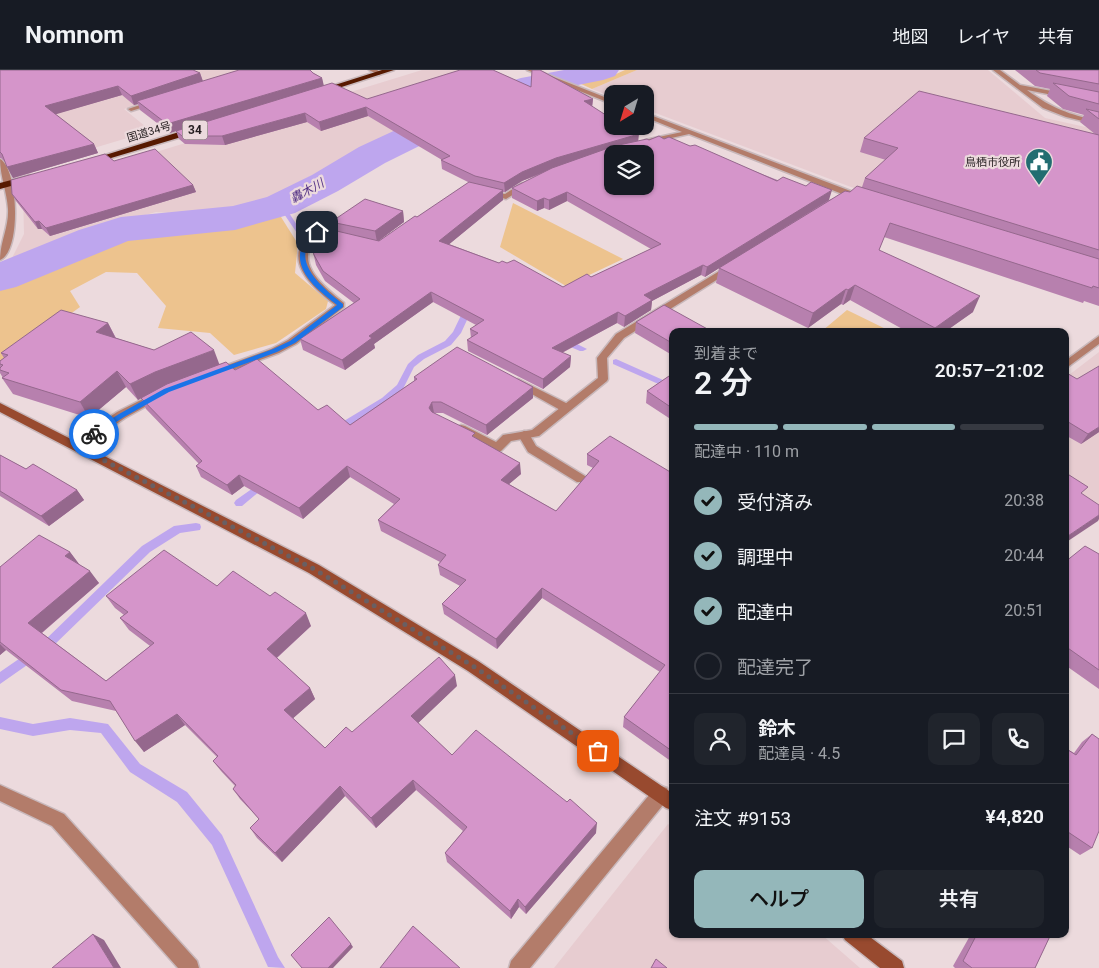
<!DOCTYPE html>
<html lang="ja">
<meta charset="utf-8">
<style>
body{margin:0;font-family:Roboto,"Noto Sans JP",sans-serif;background:#20242c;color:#f1f3f6;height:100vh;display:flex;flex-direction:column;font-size:19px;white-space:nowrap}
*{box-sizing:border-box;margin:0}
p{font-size:16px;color:#9ea1a6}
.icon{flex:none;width:28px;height:28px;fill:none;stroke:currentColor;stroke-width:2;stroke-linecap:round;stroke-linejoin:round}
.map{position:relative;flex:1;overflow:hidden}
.drawer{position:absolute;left:669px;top:258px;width:400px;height:610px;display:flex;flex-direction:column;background:#171b24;border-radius:10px;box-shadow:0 1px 4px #0004}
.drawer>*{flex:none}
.needle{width:32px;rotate:218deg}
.buttons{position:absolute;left:604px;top:15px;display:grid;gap:10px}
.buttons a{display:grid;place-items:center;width:50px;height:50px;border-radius:10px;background:#171b24;box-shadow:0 1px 4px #0004;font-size:25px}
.pin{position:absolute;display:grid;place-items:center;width:42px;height:42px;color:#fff;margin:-21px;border-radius:10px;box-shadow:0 2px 8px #0006}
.courier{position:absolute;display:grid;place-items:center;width:50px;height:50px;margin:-25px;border:4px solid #1a73e8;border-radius:50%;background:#fff;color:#222;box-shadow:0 1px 6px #0007}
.overview em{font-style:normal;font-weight:600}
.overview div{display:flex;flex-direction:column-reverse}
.overview{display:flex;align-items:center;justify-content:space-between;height:85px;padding:0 25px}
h1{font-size:32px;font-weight:600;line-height:38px}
.bar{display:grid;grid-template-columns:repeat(4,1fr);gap:8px 5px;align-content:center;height:60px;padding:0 25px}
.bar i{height:6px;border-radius:4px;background:#363941}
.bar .on{background:#94b7ba}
.bar p{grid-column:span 4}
.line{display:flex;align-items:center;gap:12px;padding:0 25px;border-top:1px solid #363941}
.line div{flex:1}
.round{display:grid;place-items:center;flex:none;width:52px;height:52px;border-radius:10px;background:#20242c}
ol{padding:0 25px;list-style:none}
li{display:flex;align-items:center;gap:15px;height:55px}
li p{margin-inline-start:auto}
li .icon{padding:5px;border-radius:50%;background:#94b7ba;color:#111;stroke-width:4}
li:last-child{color:#9ea1a6}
li i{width:28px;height:28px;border:2px solid #363941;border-radius:50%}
.action{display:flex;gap:10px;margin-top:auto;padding:10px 25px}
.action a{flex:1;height:58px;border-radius:10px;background:#94b7ba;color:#111;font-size:20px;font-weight:600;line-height:58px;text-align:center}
.action a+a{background:#20242c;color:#f1f3f6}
header{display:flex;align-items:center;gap:30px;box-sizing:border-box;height:70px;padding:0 25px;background:#171b24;border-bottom:1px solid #363941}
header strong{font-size:24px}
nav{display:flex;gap:28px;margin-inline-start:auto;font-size:18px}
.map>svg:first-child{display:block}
.built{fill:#e7ccd0}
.green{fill:#edc38e}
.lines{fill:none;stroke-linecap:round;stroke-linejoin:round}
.stream{fill:#bea6ee;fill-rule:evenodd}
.river{fill:#bea6ee;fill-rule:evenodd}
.lane-casing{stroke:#c8b8bb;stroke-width:3}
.street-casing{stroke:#c8b8bb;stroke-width:3}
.secondary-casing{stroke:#c8b8bb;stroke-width:3}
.highway-casing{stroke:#c8b8bb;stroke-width:3}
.lane{fill:#b37c6a;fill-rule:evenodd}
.street{fill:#b37c6a;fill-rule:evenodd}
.secondary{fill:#984a2f;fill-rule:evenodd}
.highway{fill:#571900;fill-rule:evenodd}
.wall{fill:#b780ae;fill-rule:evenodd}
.shaded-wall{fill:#95688d}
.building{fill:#d595ca;stroke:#95688d;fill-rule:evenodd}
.route{fill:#1a73e8}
.done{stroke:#6a5f62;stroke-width:5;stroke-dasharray:0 9}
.labels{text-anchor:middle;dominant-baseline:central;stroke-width:4.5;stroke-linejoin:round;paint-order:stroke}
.far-street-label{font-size:11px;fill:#241d1f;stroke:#ecdadd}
.far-poi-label{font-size:11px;fill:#241d1f;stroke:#ecdadd;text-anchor:end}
.shield{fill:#ecdadd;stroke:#605658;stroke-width:1}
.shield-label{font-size:12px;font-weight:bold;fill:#241d1f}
.far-water-label{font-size:12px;font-style:italic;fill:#553386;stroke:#ecdadd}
</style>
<header>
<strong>Nomnom</strong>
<nav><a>地図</a><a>レイヤ</a><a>共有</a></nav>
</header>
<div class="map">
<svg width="1099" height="898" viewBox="0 0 1099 898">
<rect width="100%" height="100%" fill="#ecdadd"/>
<path class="built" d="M 0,0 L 243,0 L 124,39 L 151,61 L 67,86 Z
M 422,0 L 484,0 L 440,38 L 267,129 L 244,138 L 203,145 L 156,142 L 100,158 L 6,200 L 24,164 L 23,123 Z
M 637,0 L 988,0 L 1045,48 L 1099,60 L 1099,194 L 851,117 L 645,39 L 645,24 L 612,24 L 612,27 L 592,19 Z
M 1099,282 L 1099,435 L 1065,414 L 1065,308 Z
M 668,754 L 672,757 L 672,864 L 821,864 L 860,898 L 554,898 Z"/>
<path class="green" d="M 625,0 L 637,0 L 592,19 L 579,13 L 614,5 Z
M 513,133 L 623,189 L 566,216 L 500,177 Z
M 266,144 L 281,147 L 298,174 L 295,203 L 328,231 L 326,239 L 276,273 L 234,285 L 210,263 L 158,258 L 166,236 L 137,203 L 106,202 L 70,221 L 80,237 L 0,295 L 0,214 L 96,174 L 125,166 L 231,155 Z
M 847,240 L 890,261 L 822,261 Z"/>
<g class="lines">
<path class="stream" d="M 279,134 L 283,134 L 303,164 L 333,171 L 333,173 L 299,166 L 278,135 Z
M 466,235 L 469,235 L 473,237 L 461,263 L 451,275 L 424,289 L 414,297 L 403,319 L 388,332 L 340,361 L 334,361 L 332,359 L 334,357 L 382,328 L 397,315 L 408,294 L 418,285 L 445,271 L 453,262 Z
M 561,269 L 567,269 L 587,279 L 583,281 L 580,281 L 561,273 Z
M 616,289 L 672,314 L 672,320 L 613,294 L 613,290 Z
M 263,411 L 266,412 L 268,414 L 266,416 L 242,436 L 236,436 L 234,433 L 236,430 Z
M 196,453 L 200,454 L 201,457 L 200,460 L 180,463 L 150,482 L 50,579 L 0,614 L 0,602 L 42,573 L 142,476 L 174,456 Z
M 0,647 L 33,654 L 70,648 L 108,654 L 140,694 L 187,722 L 222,765 L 278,887 L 285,898 L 268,897 L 212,775 L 177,732 L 130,702 L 101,663 L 70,660 L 33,666 L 0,659 Z"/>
<path class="river" d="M 564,0 L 619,0 L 615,6 L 603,10 L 538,23 L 502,35 L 385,93 L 338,121 L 295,143 L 235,160 L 128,171 L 16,217 L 0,221 L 0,192 L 79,160 L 121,147 L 233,136 L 267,127 L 312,105 L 359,77 L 480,21 L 521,8 Z"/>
<defs>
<path id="lane" d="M 518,309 L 570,335 L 571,338 L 566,342 L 562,341 L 514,314 L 513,312 Z
M 524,361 L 528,362 L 536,376 L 585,406 L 587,409 L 585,412 L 577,412 L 528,382 L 518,365 Z
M 0,715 L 64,744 L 197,891 L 199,898 L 178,898 L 52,756 L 0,731 Z"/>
<path id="street" d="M 369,0 L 377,0 L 382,3 L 379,5 Z
M 527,0 L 536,0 L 612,30 L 612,34 Z
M 993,0 L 1000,0 L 1020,15 L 1099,30 L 1099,34 L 1027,20 C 1053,39 1068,44 1099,51 L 1099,55 L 1066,47 L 1043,38 Z
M 155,30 L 158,32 L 157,33 L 131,41 L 128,39 Z
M 645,43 L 861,125 L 862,127 L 855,129 L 689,64 L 645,74 L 645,70 L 682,62 L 645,47 Z
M 0,89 C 18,98 22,181 0,190 C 0,172 9,157 8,139 C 7,122 0,106 0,89 Z
M 522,113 L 529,115 L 506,129 L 483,123 L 487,121 L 505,124 Z
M 317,159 L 340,167 L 336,170 L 319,165 C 291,192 323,216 344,233 L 344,237 L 296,274 L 279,283 L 219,305 L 211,305 L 210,303 L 211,301 L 271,279 L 288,270 L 335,235 C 317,221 288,197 302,173 C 306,167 311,162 317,159 Z
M 731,194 L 734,195 L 734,199 L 624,268 L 607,288 L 608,309 L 607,311 L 539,366 L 511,371 L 501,381 L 497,382 L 457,362 L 455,359 L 461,355 L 465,356 L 496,372 L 503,365 L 532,360 L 598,308 L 597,288 L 616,264 Z
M 1099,266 L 1099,274 L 1065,299 L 1065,291 Z
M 157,322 L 162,326 L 161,328 L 125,348 L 80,379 L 72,379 L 70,376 L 72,373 L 117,342 Z
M 661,716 L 667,718 L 669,724 L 667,730 L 530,898 L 509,898 L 511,891 L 655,718 Z"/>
<path id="secondary" d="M 0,333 L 319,495 L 478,591 L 672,723 L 672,740 L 666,738 L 468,601 L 309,503 L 0,342 Z
M 842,864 L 866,864 L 902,891 L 904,898 L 880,898 L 845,870 Z"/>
<path id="highway" d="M 382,0 L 394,0 L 323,23 L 316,21 Z
M 195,57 L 199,60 L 198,62 L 91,94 L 88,95 L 83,92 Z
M 30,105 L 33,106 L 33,110 L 0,119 L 0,113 Z"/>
</defs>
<use href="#lane" class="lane-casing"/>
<use href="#street" class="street-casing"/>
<use href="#secondary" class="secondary-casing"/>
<use href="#highway" class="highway-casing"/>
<use href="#lane" class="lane"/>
<use href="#street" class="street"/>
<use href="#secondary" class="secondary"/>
<use href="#highway" class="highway"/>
</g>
<path class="wall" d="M 0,0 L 200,3 L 203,11 L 313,3 L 322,8 L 323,15 L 367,29 L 531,17 L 593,29 L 592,37 L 638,71 L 664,69 L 690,76 L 829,130 L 862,117 L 865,108 L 886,90 L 860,82 L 864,68 L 1095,64 L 1080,52 L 1084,45 L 1063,39 L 1047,26 L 1050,19 L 1035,16 L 1015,0 L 1099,0 L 1099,236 L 1084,231 L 1083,233 L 884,167 L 879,180 L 973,242 L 946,261 L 906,261 L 850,230 L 843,235 L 841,234 L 808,258 L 716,213 L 719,198 L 705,207 L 701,205 L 652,231 L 651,240 L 624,257 L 617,253 L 562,283 L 571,286 L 570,297 L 543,319 L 468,281 L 467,270 L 471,268 L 470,259 L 476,255 L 433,232 L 374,274 L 375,278 L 345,300 L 303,280 L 300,269 L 354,233 L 325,211 L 316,195 L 312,177 L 333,161 L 331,152 L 403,141 L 404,152 L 378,171 L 417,147 L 470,113 L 442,99 L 441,90 L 442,90 L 368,46 L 321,61 L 307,52 L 225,75 L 185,74 L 179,69 L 176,61 L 170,63 L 140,40 L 138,34 L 134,35 L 122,25 L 55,44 L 94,74 L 98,83 L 13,108 L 5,92 L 1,88 L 0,88 ZM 541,104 L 512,118 L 512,128 L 537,141 L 544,138 L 549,140 L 567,131 L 651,179 L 591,207 L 563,217 L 449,174 L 503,130 L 503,122 L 505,122 L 522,111 Z
M 114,91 L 193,115 L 196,122 L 50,166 L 42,159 L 38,159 L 16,131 L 12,124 Z
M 636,252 L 672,261 L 672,285 L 635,263 Z
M 108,253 L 116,268 L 154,280 L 220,294 L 235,300 L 318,340 L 350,355 L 414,311 L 414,307 L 533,328 L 487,365 L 443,343 L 434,343 L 476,368 L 521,404 L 509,414 L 556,441 L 593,398 L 587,395 L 587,384 L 672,403 L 672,692 L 623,657 L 624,647 L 660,602 L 542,528 L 497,579 L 444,544 L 442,534 L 460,516 L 440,505 L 438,495 L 440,492 L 381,461 L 378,450 L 394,434 L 350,407 L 303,449 L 244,416 L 232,425 L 201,407 L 196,396 L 199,394 L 146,339 L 141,328 L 138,330 L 126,317 L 89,348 L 13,324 L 2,308 L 3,308 L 0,303 L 0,291 L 4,288 L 1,283 Z
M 1065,302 L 1099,362 L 1081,374 L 1065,365 Z
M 672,304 L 672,350 L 646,333 L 647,321 Z
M 0,385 L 26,399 L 77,420 L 84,430 L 49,456 L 0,426 Z
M 70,482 L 79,494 L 99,513 L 42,563 L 106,611 L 150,576 L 129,560 L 120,548 L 124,545 L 115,538 L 106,526 L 217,516 L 311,556 L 277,588 L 310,618 L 315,629 L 293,648 L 325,678 L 352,662 L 457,616 L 418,653 L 452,685 L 596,763 L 526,844 L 519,837 L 511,849 L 447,792 L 445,783 L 463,761 L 416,720 L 376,758 L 345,726 L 282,792 L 257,768 L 250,758 L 259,749 L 240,729 L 233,719 L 235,716 L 221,701 L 213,691 L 217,687 L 185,655 L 144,682 L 116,641 L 72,631 L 6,580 L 0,585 L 0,497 Z
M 1099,484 L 1099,619 L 1065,595 L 1065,492 Z
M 1092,664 L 1092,778 L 1080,785 L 1065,775 L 1065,678 L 1074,683 L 1082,672 Z
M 971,864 L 1051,864 L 1035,898 L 955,898 L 953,896 Z"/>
<path class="shaded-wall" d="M 200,3 L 203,12 L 137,31 L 138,34 L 134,35 L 131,26 Z
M 322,8 L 324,16 L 170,63 L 167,54 Z
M 118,16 L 122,25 L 50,46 L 45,36 Z
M 593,29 L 592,37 L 584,31 Z
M 366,37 L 368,46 L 321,61 L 319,52 Z
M 305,43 L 307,52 L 225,75 L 222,66 Z
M 639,64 L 638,73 L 556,97 L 522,111 L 505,122 L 504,113 L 522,102 L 556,88 Z
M 94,74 L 98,83 L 13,108 L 7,97 Z
M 193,115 L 196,122 L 50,166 L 46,158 Z
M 503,120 L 503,130 L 441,181 L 439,171 Z
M 832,120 L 829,130 L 705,207 L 707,197 Z
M 567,122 L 567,131 L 549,140 L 549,130 Z
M 544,128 L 544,138 L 537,141 L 537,131 Z
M 403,141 L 404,152 L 377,172 L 375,161 Z
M 39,151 L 42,159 L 38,159 L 35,152 Z
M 703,195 L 701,205 L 652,231 L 651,240 L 624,257 L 625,246 L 644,225 Z
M 855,215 L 850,230 L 843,235 L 848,220 Z
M 846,219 L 841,234 L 808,258 L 813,243 Z
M 431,222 L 433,232 L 374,274 L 375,278 L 345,300 L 342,290 L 369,266 Z
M 980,226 L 973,242 L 946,261 L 934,261 L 935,258 Z
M 618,242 L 617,253 L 552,288 L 552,278 Z
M 108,253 L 116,269 L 96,262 Z
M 214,280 L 220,296 L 162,317 L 138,330 L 130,314 L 155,302 Z
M 571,286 L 570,297 L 543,319 L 543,309 Z
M 117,301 L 126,317 L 89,348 L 80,332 Z
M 533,317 L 533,328 L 487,365 L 486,355 Z
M 432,332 L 434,343 L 430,349 L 429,338 Z
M 1099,357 L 1099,362 L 1081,374 L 1088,364 Z
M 520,393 L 521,404 L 502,420 L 501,410 Z
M 347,396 L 350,407 L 303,449 L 299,438 Z
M 239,405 L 244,416 L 232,425 L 227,415 Z
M 77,420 L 84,430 L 49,456 L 41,446 Z
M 1099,445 L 1099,449 L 1098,451 L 1065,473 L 1065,468 Z
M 70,482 L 79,494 L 65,486 Z
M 90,501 L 99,513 L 39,565 L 28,553 Z
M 542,518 L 542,528 L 497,579 L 496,569 Z
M 306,543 L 311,556 L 273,591 L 267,579 Z
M 0,574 L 6,580 L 0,585 Z
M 455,605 L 457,616 L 414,657 L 411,646 Z
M 310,618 L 315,629 L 290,651 L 284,640 Z
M 177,644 L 185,655 L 144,682 L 135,671 Z
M 413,710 L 416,720 L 376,758 L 371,748 Z
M 340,716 L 345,726 L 282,792 L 275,783 Z
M 597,753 L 596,763 L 526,844 L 525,837 Z
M 518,829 L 519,837 L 511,849 L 510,841 Z
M 93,864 L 104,870 L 121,898 L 114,898 Z
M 351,874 L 353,877 L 333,898 L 328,898 Z"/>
<path class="building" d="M 0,0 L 193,0 L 200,3 L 131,26 L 118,16 L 45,36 L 94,74 L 7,97 L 2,84 L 0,82 Z
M 239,0 L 310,0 L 313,3 L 322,8 L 167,54 L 137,31 Z
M 460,0 L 493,0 L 531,17 L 532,0 L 540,0 L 593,29 L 584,31 L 612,49 L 612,56 L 625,56 L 639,64 L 556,88 L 522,102 L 504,113 L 475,106 L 441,90 L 450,86 L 366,37 L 319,52 L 305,43 L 222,66 L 182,66 L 176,61 L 332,13 L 367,29 Z
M 1036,0 L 1099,0 L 1099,14 L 1040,3 Z
M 1053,13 L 1099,22 L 1099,34 L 1069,26 Z
M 919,21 L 1099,65 L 1099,180 L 865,108 L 898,78 L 864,68 Z
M 1086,39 L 1099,42 L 1099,49 Z
M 659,66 L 664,69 L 669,67 L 690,76 L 695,75 L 777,111 L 783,107 L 806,116 L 811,112 L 832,120 L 707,197 L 703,195 L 644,225 L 652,230 L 625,246 L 618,242 L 552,278 L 571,286 L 543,309 L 467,270 L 478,263 L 470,259 L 484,250 L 431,222 L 369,266 L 372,268 L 342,290 L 300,269 L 360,229 L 323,201 L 314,185 L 312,177 L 324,158 L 379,171 L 415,146 L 417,147 L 469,112 L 503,120 L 439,171 L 499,193 L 502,191 L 507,193 L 514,190 L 563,217 L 587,204 L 591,207 L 661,174 L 567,122 L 549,130 L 544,128 L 537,131 L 512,118 L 552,98 L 614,76 L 647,69 L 649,70 ZM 612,84 L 645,84 L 645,116 L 612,116 Z
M 155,79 L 193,115 L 46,158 L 39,151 L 35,152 L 12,124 L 11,110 L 105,84 L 114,91 Z
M 857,116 L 1099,189 L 1099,218 L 1093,216 L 1092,218 L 890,153 L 879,180 L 980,226 L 935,258 L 855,215 L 848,220 L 846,219 L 813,243 L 719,198 L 845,121 L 850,122 Z
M 365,129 L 403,141 L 375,161 L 331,152 Z
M 664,235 L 711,261 L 672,261 L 672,273 L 636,252 Z
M 61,240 L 108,253 L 96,262 L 154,280 L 191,262 L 214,280 L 155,302 L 130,314 L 117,301 L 80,332 L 2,308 L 9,303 L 0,300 L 0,298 L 3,295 L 0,294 L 0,291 L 8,285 L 1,283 Z
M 457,277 L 533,317 L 486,355 L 441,332 L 432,332 L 429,338 L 432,342 L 475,363 L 472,366 L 520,393 L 501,410 L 556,441 L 599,391 L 587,384 L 610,366 L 672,403 L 672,681 L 624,647 L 665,595 L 542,518 L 496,569 L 442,534 L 466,510 L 438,495 L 446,485 L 378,450 L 400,429 L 347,396 L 299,438 L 239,405 L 227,415 L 196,396 L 202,391 L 141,328 L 167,314 L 226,292 L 235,300 L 257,289 L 318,340 L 327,335 L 350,355 L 417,309 L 414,307 Z
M 1099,296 L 1099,357 L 1088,364 L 1065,350 L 1065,302 L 1077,309 Z
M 672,304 L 672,338 L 647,321 Z
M 0,385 L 26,399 L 33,394 L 77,420 L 41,446 L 0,421 Z
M 1065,403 L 1066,403 L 1088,417 L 1081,423 L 1099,435 L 1099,445 L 1065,468 Z
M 39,465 L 70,482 L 65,486 L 90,501 L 28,553 L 106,611 L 154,573 L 120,548 L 128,542 L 106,526 L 164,480 L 217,516 L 233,501 L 270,526 L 275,522 L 306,543 L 267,579 L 310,618 L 284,640 L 325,678 L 346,657 L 352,662 L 439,587 L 455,605 L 411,646 L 452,685 L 476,660 L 567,732 L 570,729 L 597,753 L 525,837 L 518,829 L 510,841 L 445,783 L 467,757 L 413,710 L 371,748 L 340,716 L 275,783 L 250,758 L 259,749 L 233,719 L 236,715 L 213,691 L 218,686 L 177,644 L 135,671 L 110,631 L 61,620 L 0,572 L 0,497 Z
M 1085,476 L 1099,484 L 1099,600 L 1065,576 L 1065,492 Z
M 1092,664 L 1099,669 L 1099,761 L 1092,778 L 1065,760 L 1065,678 L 1076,685 Z
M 329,847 L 351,874 L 328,898 L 302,898 L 291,885 Z
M 413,856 L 460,898 L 380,898 Z
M 93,864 L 114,898 L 52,898 Z
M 977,864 L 1051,864 L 1035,898 L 972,898 L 963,891 Z
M 656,889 L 667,898 L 651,898 Z"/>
<path class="route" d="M 315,161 L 319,162 C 316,166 312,170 309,174 C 294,196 328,222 343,234 L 343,237 L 295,273 L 277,282 L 169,322 L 124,347 L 96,365 L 91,365 L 91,362 L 119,344 L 164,319 L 273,279 L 290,271 L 337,235 C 320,222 292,201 302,176 C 304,170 311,165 315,161 Z"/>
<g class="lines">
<path class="done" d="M 94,364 L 76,376 L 314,499 L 473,596 L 598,681"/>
</g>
<defs>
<symbol id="civic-pin" viewBox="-11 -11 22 30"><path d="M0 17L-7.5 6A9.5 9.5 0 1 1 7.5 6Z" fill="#226d71" stroke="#ecdadd"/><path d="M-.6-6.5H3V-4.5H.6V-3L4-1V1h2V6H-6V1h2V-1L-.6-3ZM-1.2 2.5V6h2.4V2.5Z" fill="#fff"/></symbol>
</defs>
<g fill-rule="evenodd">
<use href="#civic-pin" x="1023" y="76" width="32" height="43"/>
</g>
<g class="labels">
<g class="far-street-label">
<text transform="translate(149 62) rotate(-17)">国道34号</text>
</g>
<g class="far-poi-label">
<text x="1020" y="92">鳥栖市役所</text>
</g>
<rect class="shield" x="182.5" y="50.5" width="25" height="19" rx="4"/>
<g class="shield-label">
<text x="195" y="60">34</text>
</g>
<g class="far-water-label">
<text transform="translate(307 121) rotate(-29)">轟木川</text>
</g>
</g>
</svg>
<div class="buttons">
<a><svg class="needle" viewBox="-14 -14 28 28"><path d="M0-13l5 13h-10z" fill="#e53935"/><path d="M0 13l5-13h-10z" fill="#9ea1a6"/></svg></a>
<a><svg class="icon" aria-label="layers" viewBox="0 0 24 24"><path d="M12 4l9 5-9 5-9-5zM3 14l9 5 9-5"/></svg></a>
</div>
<div class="pin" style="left:598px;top:681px;background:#ea580c"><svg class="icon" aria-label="bag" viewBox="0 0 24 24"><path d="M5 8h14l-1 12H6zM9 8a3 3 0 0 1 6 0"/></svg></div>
<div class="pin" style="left:317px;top:162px;background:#1f2937"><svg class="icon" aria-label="home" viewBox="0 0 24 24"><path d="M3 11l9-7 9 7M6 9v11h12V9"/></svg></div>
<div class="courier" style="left:94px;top:364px"><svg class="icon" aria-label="bike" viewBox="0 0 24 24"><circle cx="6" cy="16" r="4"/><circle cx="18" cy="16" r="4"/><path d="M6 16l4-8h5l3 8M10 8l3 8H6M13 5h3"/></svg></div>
<section class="drawer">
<div class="overview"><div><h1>2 分</h1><p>到着まで</p></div><em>20:57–21:02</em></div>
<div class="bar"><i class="on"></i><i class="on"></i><i class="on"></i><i></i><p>配達中 · 110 m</p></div>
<ol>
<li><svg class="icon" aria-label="check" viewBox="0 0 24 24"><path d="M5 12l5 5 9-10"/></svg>受付済み<p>20:38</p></li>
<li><svg class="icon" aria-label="check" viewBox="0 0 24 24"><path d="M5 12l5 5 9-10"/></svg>調理中<p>20:44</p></li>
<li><svg class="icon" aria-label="check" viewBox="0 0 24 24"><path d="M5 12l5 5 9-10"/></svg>配達中<p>20:51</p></li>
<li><i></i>配達完了</li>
</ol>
<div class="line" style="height:90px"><a class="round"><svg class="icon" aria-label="person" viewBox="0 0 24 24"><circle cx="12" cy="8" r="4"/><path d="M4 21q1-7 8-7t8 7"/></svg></a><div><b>鈴木</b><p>配達員 · 4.5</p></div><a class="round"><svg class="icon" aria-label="chat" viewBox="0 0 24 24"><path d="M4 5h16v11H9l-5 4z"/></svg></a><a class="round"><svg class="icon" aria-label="phone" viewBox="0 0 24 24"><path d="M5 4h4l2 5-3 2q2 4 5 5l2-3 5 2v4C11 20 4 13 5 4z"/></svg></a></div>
<div class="line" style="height:65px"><div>注文 #9153</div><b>¥4,820</b></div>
<div class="action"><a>ヘルプ</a><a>共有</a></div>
</section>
</div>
